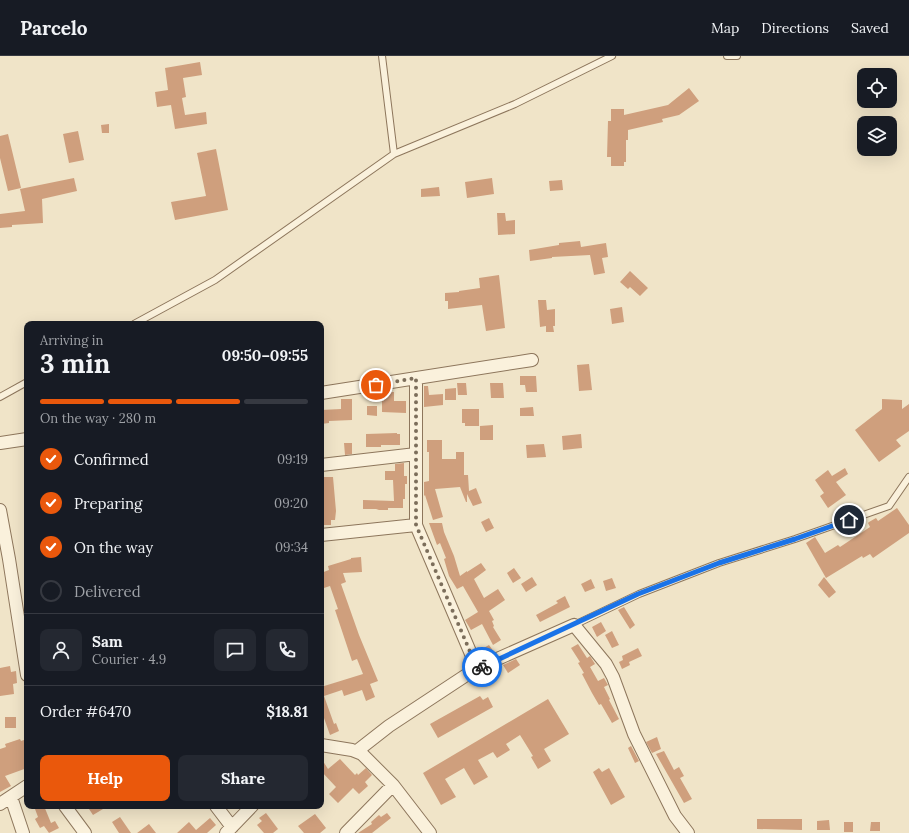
<!DOCTYPE html>
<meta charset="utf-8">
<style>
body{margin:0;font-family:Lora,serif;background:#242831;color:#f1f3f6;height:100vh;display:flex;flex-direction:column;font-size:15px;white-space:nowrap}
*{box-sizing:border-box;margin:0}
p{font-size:13px;color:#9ea1a6}
.icon{flex:none;width:22px;height:22px;fill:none;stroke:currentColor;stroke-width:2;stroke-linecap:round;stroke-linejoin:round}
.map{position:relative;flex:1;overflow:hidden}
.side{position:absolute;left:24px;top:265px;width:300px;height:488px;display:flex;flex-direction:column;background:#171b24;border-radius:8px;box-shadow:0 4px 16px #0002}
.side>*{flex:none}
.tools{position:absolute;left:857px;top:12px;display:grid;gap:8px}
.tools a{display:grid;place-items:center;width:40px;height:40px;border-radius:8px;background:#171b24;box-shadow:0 4px 16px #0002;font-size:20px}
.pin{position:absolute;display:grid;place-items:center;width:34px;height:34px;color:#fff;margin:-17px;border:2px solid #fff;border-radius:50%;box-shadow:0 1px 4px #0007}
.courier{position:absolute;display:grid;place-items:center;width:40px;height:40px;margin:-20px;border:3px solid #1a73e8;border-radius:50%;background:#fff;color:#222;box-shadow:0 1px 5px #0007}
.head em{font-style:normal;font-weight:700}
.head div{display:flex;flex-direction:column-reverse}
.head{display:flex;align-items:center;justify-content:space-between;height:68px;padding:0 16px}
h1{font-size:26px;font-weight:700;line-height:30px}
.bar{display:grid;grid-template-columns:repeat(4,1fr);gap:6px 4px;align-content:center;height:48px;padding:0 16px}
.bar i{height:5px;border-radius:3px;background:#363941}
.bar .selected{background:#ea580c}
.bar p{grid-column:span 4}
.line{display:flex;align-items:center;gap:10px;padding:0 16px;border-top:1px solid #363941}
.line div{flex:1}
.round{display:grid;place-items:center;flex:none;width:42px;height:42px;border-radius:8px;background:#242831}
ol{padding:0 16px;list-style:none}
li{display:flex;align-items:center;gap:12px;height:44px}
li p{margin-inline-start:auto}
li .icon{padding:4px;border-radius:50%;background:#ea580c;color:#fff;stroke-width:4}
li:last-child{color:#9ea1a6}
li i{width:22px;height:22px;border:2px solid #363941;border-radius:50%}
.button{display:flex;gap:8px;margin-top:auto;padding:8px 16px}
.button a{flex:1;height:46px;border-radius:8px;background:#ea580c;color:#fff;font-size:16px;font-weight:700;line-height:46px;text-align:center}
.button a+a{background:#242831;color:#f1f3f6}
header{display:flex;align-items:center;gap:24px;box-sizing:border-box;height:56px;padding:0 20px;background:#171b24;border-bottom:1px solid #363941}
header strong{font-size:19px}
nav{display:flex;gap:22px;margin-inline-start:auto;font-size:14px}
.map>svg:first-child{display:block}
.building{fill:#cf9f7d}
.lines{fill:none;stroke-linecap:round;stroke-linejoin:round}
.lane-casing{stroke:#8d765c;stroke-width:8}
.street-casing{stroke:#8d765c;stroke-width:14}
.lane{stroke:#faf1dc;stroke-width:6}
.street{stroke:#faf1dc;stroke-width:12}
.done{stroke:#7c6e5b;stroke-width:4;stroke-dasharray:0 7.2}
.route{stroke:#1a73e8;stroke-width:5}
</style>
<header>
<strong>Parcelo</strong>
<nav><a>Map</a><a>Directions</a><a>Saved</a></nav>
</header>
<div class="map">
<svg width="909" height="777" viewBox="0 0 909 777">
<rect width="100%" height="100%" fill="#f0e4c8"/>
<path class="building" d="M 200,6 L 202,19 L 183,22 L 186,41 L 182,42 L 185,59 L 206,56 L 207,68 L 175,73 L 171,49 L 157,51 L 155,36 L 168,34 L 165,12 Z
M 689,32 L 699,45 L 679,59 L 662,63 L 663,66 L 628,74 L 628,84 L 626,84 L 626,106 L 624,106 L 624,110 L 611,110 L 611,101 L 607,101 L 608,65 L 611,65 L 611,53 L 624,53 L 624,59 L 668,49 Z
M 109,68 L 109,77 L 102,77 L 101,69 Z
M 78,75 L 84,104 L 69,107 L 63,78 Z
M 8,78 L 21,132 L 8,135 L 0,102 L 0,80 Z
M 216,93 L 228,154 L 175,164 L 171,146 L 206,140 L 197,97 Z
M 74,122 L 77,135 L 42,143 L 43,167 L 12,169 L 12,171 L 0,172 L 0,158 L 25,155 L 20,133 Z
M 492,122 L 494,138 L 467,142 L 465,126 Z
M 562,124 L 563,134 L 550,135 L 549,125 Z
M 439,131 L 440,140 L 421,141 L 421,133 Z
M 497,157 L 505,157 L 506,165 L 515,164 L 515,178 L 498,179 Z
M 580,185 L 581,191 L 606,187 L 608,201 L 602,202 L 605,217 L 594,219 L 590,199 L 552,201 L 552,202 L 530,205 L 529,194 L 559,189 L 559,187 Z
M 630,215 L 648,232 L 640,240 L 630,231 L 628,233 L 620,226 Z
M 499,219 L 505,272 L 486,275 L 482,249 L 448,253 L 448,245 L 445,245 L 445,237 L 459,236 L 459,235 L 480,232 L 479,222 Z
M 538,244 L 546,244 L 547,254 L 555,253 L 555,270 L 553,270 L 554,276 L 546,276 L 546,270 L 540,271 Z
M 622,251 L 624,266 L 612,268 L 610,253 Z
M 589,308 L 592,334 L 579,335 L 577,309 Z
M 520,320 L 536,320 L 537,336 L 526,336 L 525,329 L 520,329 Z
M 457,327 L 466,327 L 467,339 L 458,339 Z
M 490,327 L 503,327 L 504,342 L 491,342 Z
M 424,330 L 428,330 L 429,339 L 443,338 L 443,349 L 424,351 Z
M 456,332 L 456,344 L 445,344 L 445,333 Z
M 384,336 L 394,336 L 394,345 L 406,345 L 406,357 L 382,356 L 382,345 L 384,345 Z
M 341,343 L 352,343 L 352,364 L 329,365 L 329,367 L 321,368 L 321,354 L 341,353 Z
M 882,343 L 902,344 L 902,353 L 909,348 L 909,375 L 896,384 L 901,390 L 879,406 L 855,374 L 882,353 Z
M 367,350 L 377,350 L 377,360 L 367,359 Z
M 533,351 L 534,360 L 520,360 L 520,352 Z
M 462,353 L 479,353 L 479,370 L 465,370 L 465,367 L 462,367 Z
M 493,369 L 493,384 L 480,384 L 480,370 Z
M 397,377 L 397,378 L 400,378 L 400,389 L 381,389 L 381,391 L 366,391 L 366,378 Z
M 581,378 L 582,392 L 563,394 L 562,380 Z
M 427,384 L 442,384 L 442,403 L 456,403 L 456,396 L 464,396 L 464,419 L 468,419 L 469,435 L 476,432 L 482,447 L 473,450 L 467,438 L 467,446 L 466,446 L 460,431 L 435,433 L 443,461 L 433,464 L 425,439 L 424,440 L 424,426 L 429,425 L 429,396 L 427,396 Z
M 344,387 L 352,387 L 352,398 L 345,399 Z
M 544,388 L 546,401 L 527,402 L 526,389 Z
M 404,407 L 404,420 L 407,420 L 407,428 L 405,428 L 405,443 L 403,443 L 403,452 L 388,452 L 388,454 L 379,454 L 376,453 L 363,453 L 363,444 L 394,445 L 393,424 L 385,424 L 385,415 L 395,415 L 395,408 Z
M 845,412 L 848,418 L 836,426 L 846,439 L 828,452 L 820,440 L 824,437 L 815,424 L 828,414 L 832,420 Z
M 324,421 L 333,421 L 336,455 L 335,464 L 331,464 L 331,469 L 321,469 L 321,424 L 324,424 Z
M 897,452 L 909,469 L 909,477 L 873,502 L 870,498 L 863,502 L 862,500 L 826,522 L 806,487 L 815,481 L 825,497 L 838,489 L 840,491 L 870,471 L 868,467 L 869,466 L 876,462 L 878,465 Z
M 489,462 L 494,472 L 486,476 L 481,466 Z
M 429,467 L 442,467 L 444,476 L 454,500 L 460,520 L 467,515 L 467,516 L 481,507 L 486,514 L 474,523 L 484,542 L 498,533 L 505,544 L 489,555 L 494,564 L 492,565 L 494,570 L 493,571 L 501,584 L 493,589 L 482,568 L 471,574 L 465,564 L 478,556 L 463,530 L 457,533 L 449,520 L 444,503 L 446,502 L 440,487 L 437,489 Z
M 361,501 L 362,516 L 343,517 L 346,526 L 341,528 L 359,579 L 378,625 L 370,628 L 375,641 L 366,645 L 362,634 L 344,640 L 342,634 L 324,640 L 334,668 L 336,667 L 339,675 L 330,679 L 324,662 L 321,663 L 321,631 L 363,618 L 357,603 L 352,605 L 335,554 L 338,553 L 330,530 L 321,533 L 321,517 L 329,514 L 328,510 L 351,503 L 351,502 Z
M 514,512 L 521,522 L 513,527 L 507,517 Z
M 532,521 L 537,529 L 526,536 L 521,528 Z
M 824,521 L 836,536 L 829,542 L 818,529 Z
M 612,522 L 616,532 L 606,535 L 603,525 Z
M 591,523 L 595,532 L 585,536 L 581,528 Z
M 565,540 L 570,551 L 540,566 L 536,559 L 558,547 L 556,545 Z
M 624,551 L 635,569 L 630,573 L 618,554 Z
M 601,566 L 606,575 L 597,581 L 592,571 Z
M 612,575 L 619,589 L 612,592 L 605,579 Z
M 578,588 L 587,602 L 590,600 L 595,608 L 590,611 L 598,625 L 604,622 L 608,629 L 604,631 L 610,643 L 609,644 L 619,663 L 612,667 L 601,648 L 599,649 L 592,637 L 582,618 L 584,617 L 578,607 L 580,606 L 571,592 Z
M 489,589 L 494,596 L 484,601 L 480,594 Z
M 638,592 L 642,600 L 629,606 L 630,609 L 622,613 L 619,606 L 623,604 L 622,600 Z
M 516,603 L 520,609 L 508,617 L 503,609 Z
M 10,610 L 11,616 L 16,615 L 17,627 L 13,628 L 14,638 L 0,640 L 0,612 Z
M 480,640 L 483,644 L 488,641 L 493,651 L 438,682 L 430,668 Z
M 548,643 L 569,678 L 544,693 L 551,705 L 538,713 L 531,701 L 533,700 L 520,679 L 506,688 L 510,694 L 497,702 L 493,696 L 478,704 L 488,721 L 474,729 L 464,712 L 445,723 L 456,741 L 441,749 L 423,717 Z
M 5,661 L 16,661 L 16,672 L 5,672 Z
M 657,681 L 661,693 L 652,697 L 646,686 Z
M 20,683 L 21,685 L 27,683 L 27,712 L 5,720 L 11,730 L 0,736 L 0,693 L 6,691 L 5,688 Z
M 631,690 L 639,705 L 635,707 L 628,692 Z
M 664,695 L 674,714 L 679,711 L 684,720 L 680,722 L 692,743 L 684,747 L 656,698 Z
M 321,702 L 328,713 L 340,703 L 355,719 L 357,717 L 358,719 L 366,712 L 372,719 L 365,726 L 368,730 L 359,738 L 353,732 L 338,747 L 329,738 L 336,731 L 321,715 Z
M 599,712 L 602,716 L 609,712 L 625,741 L 611,749 L 593,716 Z
M 44,750 L 51,767 L 55,765 L 59,772 L 49,777 L 44,770 L 40,772 L 35,763 L 38,761 L 35,753 Z
M 87,750 L 108,750 L 93,759 Z
M 266,757 L 278,773 L 273,777 L 264,777 L 257,769 L 262,765 L 259,762 Z
M 387,757 L 391,762 L 372,777 L 358,777 L 372,768 L 371,766 L 379,759 L 381,761 Z
M 315,758 L 326,772 L 320,777 L 304,777 L 298,770 Z
M 120,761 L 131,777 L 119,777 L 112,766 Z
M 210,762 L 216,769 L 207,777 L 177,777 L 189,766 L 196,774 Z
M 757,763 L 802,763 L 802,774 L 757,773 Z
M 829,764 L 830,774 L 817,774 L 817,765 Z
M 844,766 L 853,766 L 853,776 L 844,776 Z
M 871,766 L 880,766 L 880,775 L 870,775 Z
M 149,768 L 156,777 L 137,777 Z"/>
<g class="lines">
<defs>
<path id="lane" d="M 382,0 L 394,98
M 727,0 L 737,0
M 134,268 L 215,224 L 394,98 L 515,48 L 612,0
M 0,341 L 27,326
M 574,569 L 639,538 L 719,507 L 795,483 L 889,450 L 909,421"/>
<path id="street" d="M 416,322 L 416,469 L 477,612
M 321,337 L 532,304
M 0,387 L 27,383
M 321,409 L 416,398
M 0,454 L 9,503 L 27,619
M 321,479 L 416,469
M 321,689 L 352,694 L 362,698 L 393,729 L 430,777
M 357,695 L 389,670 L 477,612 L 574,569 L 606,608 L 613,621 L 634,678 L 675,760 L 688,777
M 11,741 L 23,777
M 0,748 L 27,730
M 65,750 L 85,777
M 216,750 L 232,771
M 226,777 L 252,750
M 346,777 L 393,729"/>
</defs>
<use href="#lane" class="lane-casing"/>
<use href="#street" class="street-casing"/>
<use href="#lane" class="lane"/>
<use href="#street" class="street"/>
</g>
<g class="lines">
<path class="done" d="M 376,329 L 416,322 L 416,469 L 477,612 L 482,611"/>
<path class="route" d="M 482,611 L 638,538 L 719,507 L 795,483 L 849,464"/>
</g>
</svg>
<div class="tools">
<a><svg class="icon" aria-label="locate" viewBox="0 0 24 24"><circle cx="12" cy="12" r="6"/><path d="M12 2v4M12 18v4M2 12h4M18 12h4"/></svg></a>
<a><svg class="icon" aria-label="layers" viewBox="0 0 24 24"><path d="M12 4l9 5-9 5-9-5zM3 14l9 5 9-5"/></svg></a>
</div>
<div class="pin" style="left:376px;top:329px;background:#ea580c"><svg class="icon" aria-label="bag" viewBox="0 0 24 24"><path d="M5 8h14l-1 12H6zM9 8a3 3 0 0 1 6 0"/></svg></div>
<div class="pin" style="left:849px;top:464px;background:#1f2937"><svg class="icon" aria-label="home" viewBox="0 0 24 24"><path d="M3 11l9-7 9 7M6 9v11h12V9"/></svg></div>
<div class="courier" style="left:482px;top:611px"><svg class="icon" aria-label="bike" viewBox="0 0 24 24"><circle cx="6" cy="16" r="4"/><circle cx="18" cy="16" r="4"/><path d="M6 16l4-8h5l3 8M10 8l3 8H6M13 5h3"/></svg></div>
<section class="side">
<div class="head"><div><h1>3 min</h1><p>Arriving in</p></div><em>09:50–09:55</em></div>
<div class="bar"><i class="selected"></i><i class="selected"></i><i class="selected"></i><i></i><p>On the way · 280 m</p></div>
<ol>
<li><svg class="icon" aria-label="check" viewBox="0 0 24 24"><path d="M5 12l5 5 9-10"/></svg>Confirmed<p>09:19</p></li>
<li><svg class="icon" aria-label="check" viewBox="0 0 24 24"><path d="M5 12l5 5 9-10"/></svg>Preparing<p>09:20</p></li>
<li><svg class="icon" aria-label="check" viewBox="0 0 24 24"><path d="M5 12l5 5 9-10"/></svg>On the way<p>09:34</p></li>
<li><i></i>Delivered</li>
</ol>
<div class="line" style="height:72px"><a class="round"><svg class="icon" aria-label="person" viewBox="0 0 24 24"><circle cx="12" cy="8" r="4"/><path d="M4 21q1-7 8-7t8 7"/></svg></a><div><b>Sam</b><p>Courier · 4.9</p></div><a class="round"><svg class="icon" aria-label="chat" viewBox="0 0 24 24"><path d="M4 5h16v11H9l-5 4z"/></svg></a><a class="round"><svg class="icon" aria-label="phone" viewBox="0 0 24 24"><path d="M5 4h4l2 5-3 2q2 4 5 5l2-3 5 2v4C11 20 4 13 5 4z"/></svg></a></div>
<div class="line" style="height:52px"><div>Order #6470</div><b>$18.81</b></div>
<div class="button"><a>Help</a><a>Share</a></div>
</section>
</div>
